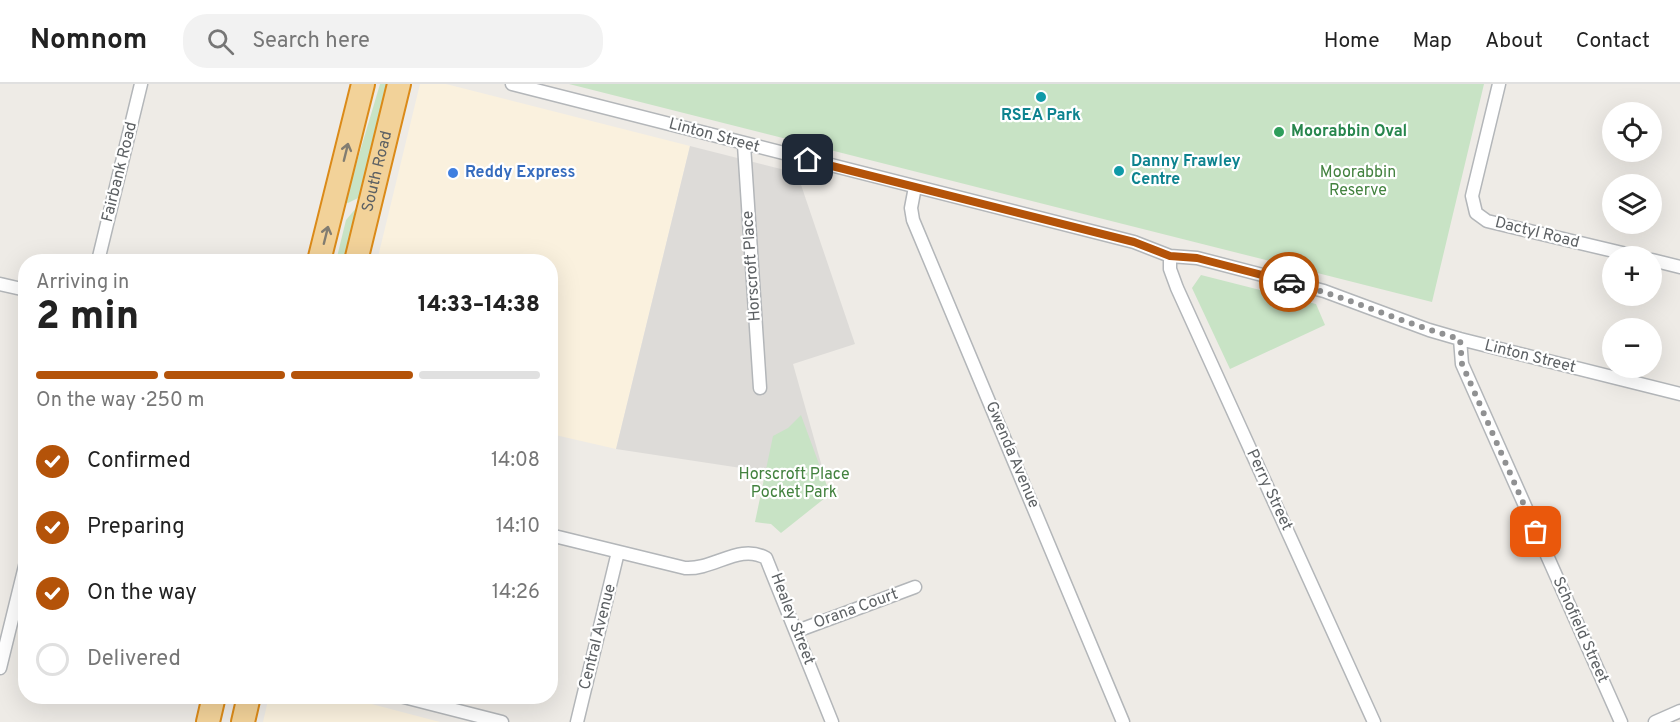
<!DOCTYPE html>
<meta charset="utf-8">
<style>
body{margin:0;font-family:Overpass,sans-serif;background:#f2f2f2;color:#222;height:100vh;display:flex;flex-direction:column;font-size:22px;white-space:nowrap}
*{box-sizing:border-box;margin:0}
p{font-size:20px;color:#767676}
.icon{flex:none;width:33px;height:33px;fill:none;stroke:currentColor;stroke-width:2;stroke-linecap:round;stroke-linejoin:round}
.map{position:relative;flex:1;overflow:hidden}
.side{position:absolute;left:18px;top:170px;width:540px;height:450px;display:flex;flex-direction:column;background:#fff;border-radius:24px;box-shadow:0 6px 24px #0002}
.side>*{flex:none}
.buttons{position:absolute;left:1602px;top:18px;display:grid;gap:12px}
.buttons a{display:grid;place-items:center;width:60px;height:60px;border-radius:50%;background:#fff;box-shadow:0 6px 24px #0002;font-size:30px}
.pin{position:absolute;display:grid;place-items:center;width:51px;height:51px;color:#fff;margin:-26px;border-radius:12px;box-shadow:0 3px 9px #0006}
.courier{position:absolute;display:grid;place-items:center;width:60px;height:60px;margin:-30px;border:4px solid #b45309;border-radius:50%;background:#fff;color:#222;box-shadow:0 2px 8px #0007}
.head em{font-style:normal;font-weight:800}
.head div{display:flex;flex-direction:column-reverse}
.head{display:flex;align-items:center;justify-content:space-between;height:102px;padding:0 18px}
h1{font-size:39px;font-weight:800;line-height:45px}
.bar{display:grid;grid-template-columns:repeat(4,1fr);gap:9px 6px;align-content:center;height:72px;padding:0 18px}
.bar i{height:8px;border-radius:4px;background:#e0e0e0}
.bar .on{background:#b45309}
.bar p{grid-column:span 4}
ol{padding:0 18px;list-style:none}
li{display:flex;align-items:center;gap:18px;height:66px}
li p{margin-inline-start:auto}
li .icon{padding:6px;border-radius:50%;background:#b45309;color:#fff;stroke-width:4}
li:last-child{color:#767676}
li i{width:33px;height:33px;border:3px solid #e0e0e0;border-radius:50%}
header{display:flex;align-items:center;gap:36px;box-sizing:border-box;height:84px;padding:0 30px;background:#fff;border-bottom:2px solid #e0e0e0}
header strong{font-size:28px}
nav{display:flex;gap:33px;margin-inline-start:auto;font-size:21px}
.search{width:420px;height:54px;background:#f2f2f2;display:flex;align-items:center;gap:15px;box-sizing:border-box;padding:0 21px;border-radius:24px;color:#767676;font-size:22px}
.map>svg:first-child{display:block}
.commercial{fill:#faf1de}
.industrial{fill:#dddbd8}
.green{fill:#c8e3c5}
.lines{fill:none;stroke-linecap:round;stroke-linejoin:round}
.street-casing{stroke:#b3b6b9;stroke-width:15}
.highway-casing{stroke:#db8a18;stroke-width:26}
.street{stroke:#fff;stroke-width:12}
.highway{stroke:#f2d299;stroke-width:22}
.oneway{stroke:#827d71}
.done{stroke:#909192;stroke-width:6;stroke-dasharray:0 10.8}
.route{stroke:#b45309;stroke-width:8}
.culture-dot{fill:#0f9aa8;stroke:#fff;stroke-width:2}
.leisure-dot{fill:#2e9e5b;stroke:#fff;stroke-width:2}
.shop-dot{fill:#3f7fe0;stroke:#fff;stroke-width:2}
.labels{text-anchor:middle;dominant-baseline:central;stroke-width:4.5;stroke-linejoin:round;paint-order:stroke}
.culture-label{font-size:16px;font-weight:bold;fill:#0d838f;stroke:#fff}
.leisure-label{font-size:16px;font-weight:bold;fill:#27864d;stroke:#fff;text-anchor:start}
.street-label{font-size:16px;fill:#5d6164;stroke:#fff}
.shop-label{font-size:16px;font-weight:bold;fill:#366cbe;stroke:#fff;text-anchor:start}
.park-label{font-size:16px;fill:#43823f;stroke:#fff}
</style>
<header>
<strong>Nomnom</strong>
<div class="search"><svg class="icon" aria-label="search" viewBox="0 0 24 24"><circle cx="10" cy="10" r="6"/><path d="M15 15l6 6"/></svg>Search here</div>
<nav><a>Home</a><a>Map</a><a>About</a><a>Contact</a></nav>
</header>
<div class="map">
<svg width="1680" height="638" viewBox="0 0 1680 638">
<rect width="100%" height="100%" fill="#eeebe6"/>
<path class="commercial" d="M 420,0 L 446,0 L 690,62 L 616,365 L 551,350 L 550,177 L 377,177 Z
M 269,612 L 341,612 L 440,638 L 263,638 Z"/>
<path class="industrial" d="M 690,62 L 797,89 L 855,260 L 793,280 L 826,397 L 616,365 Z"/>
<path class="green" d="M 380,0 L 389,0 L 362,112 L 348,119 L 345,118 Z
M 569,0 L 1484,0 L 1432,218 Z
M 357,123 L 360,124 L 347,177 L 336,177 L 346,136 Z
M 1201,191 L 1316,220 L 1325,241 L 1230,285 L 1192,204 Z
M 801,331 L 830,410 L 781,449 L 771,440 L 755,438 L 773,352 L 788,344 Z"/>
<g class="lines">
<defs>
<path id="street" d="M 512,0 L 1134,158 L 1170,172 L 1197,174 L 1324,207 L 1429,246 L 1460,255 L 1680,310
M 1499,0 L 1472,112 L 1476,129 L 1487,137 L 1635,172
M 744,61 L 760,304
M 915,103 L 911,124 L 913,136 L 1123,638
M 1170,172 L 1170,185 L 1177,204 L 1374,638
M 1652,176 L 1680,183
M 98,177 L 141,0
M 0,200 L 26,206
M 1460,255 L 1462,280 L 1621,638
M 550,451 L 685,484 C 714,486 739,459 766,474 L 832,638
M 797,547 L 915,503
M 0,584 L 26,478
M 400,612 L 502,638
M 577,638 L 618,468
M 1655,638 L 1680,627"/>
<g id="highway">
<path d="M 319,177 L 363,0"/>
<path id="s1" d="M 356,177 L 399,0"/>
<path d="M 208,638 L 214,612"/>
<path d="M 243,638 L 249,612"/>
</g>
</defs>
<use href="#street" class="street-casing"/>
<use href="#highway" class="highway-casing"/>
<use href="#street" class="street"/>
<use href="#highway" class="highway"/>
</g>
<defs><path id="oneway-shaft" d="M-6 0H5M1.5-3L5.5 0L1.5 3" fill="none" stroke-width="1.6" stroke-linecap="round" stroke-linejoin="round" transform="scale(1.5)"/></defs>
<g class="oneway">
<use href="#oneway-shaft" transform="translate(346 68) rotate(-76)"/>
<use href="#oneway-shaft" transform="translate(326 151) rotate(-76)"/>
</g>
<g class="lines">
<path class="done" d="M 1289,198 C 1348,213 1402,239 1460,255 L 1462,280 L 1536,448"/>
<path class="route" d="M 808,76 L 1134,158 L 1170,172 L 1197,174 L 1289,198"/>
</g>
<g class="culture-dot">
<circle cx="1041" cy="13" r="6"/>
<circle cx="1119" cy="87" r="6"/>
</g>
<circle class="leisure-dot" cx="1279" cy="48" r="6"/>
<circle class="shop-dot" cx="453" cy="89" r="6"/>
<g class="labels">
<g class="culture-label">
<text x="1041" y="32">RSEA Park</text>
<text x="1131" y="78" text-anchor="start">Danny Frawley<tspan x="1131" dy="18">Centre</tspan></text>
</g>
<g class="leisure-label">
<text x="1291" y="48">Moorabbin Oval</text>
</g>
<g class="street-label">
<text transform="translate(714 52) rotate(15)">Linton Street</text>
<text transform="translate(120 88) rotate(-76)">Fairbank Road</text>
<text stroke="none"><textPath href="#s1" startOffset="92">South Road</textPath></text>
<text transform="translate(1537 149) rotate(14)">Dactyl Road</text>
<text transform="translate(752 182) rotate(-94)">Horscroft Place</text>
<text transform="translate(1530 273) rotate(14)">Linton Street</text>
<text transform="translate(1012 371) rotate(67)">Gwenda Avenue</text>
<text transform="translate(1269 406) rotate(65)">Perry Street</text>
<text transform="translate(856 525) rotate(-20)">Orana Court</text>
<text transform="translate(792 535) rotate(69)">Healey Street</text>
<text transform="translate(1580 546) rotate(66)">Schofield Street</text>
<text transform="translate(598 553) rotate(-76)">Central Avenue</text>
</g>
<g class="shop-label">
<text x="465" y="89">Reddy Express</text>
</g>
<g class="park-label">
<text x="1358" y="89">Moorabbin<tspan x="1358" dy="18">Reserve</tspan></text>
<text x="794" y="391">Horscroft Place<tspan x="794" dy="18">Pocket Park</tspan></text>
</g>
</g>
</svg>
<div class="buttons">
<a><svg class="icon" aria-label="locate" viewBox="0 0 24 24"><circle cx="12" cy="12" r="6"/><path d="M12 2v4M12 18v4M2 12h4M18 12h4"/></svg></a>
<a><svg class="icon" aria-label="layers" viewBox="0 0 24 24"><path d="M12 4l9 5-9 5-9-5zM3 14l9 5 9-5"/></svg></a>
<a>+</a>
<a>−</a>
</div>
<div class="pin" style="left:1536px;top:448px;background:#ea580c"><svg class="icon" aria-label="bag" viewBox="0 0 24 24"><path d="M5 8h14l-1 12H6zM9 8a3 3 0 0 1 6 0"/></svg></div>
<div class="pin" style="left:808px;top:76px;background:#1f2937"><svg class="icon" aria-label="home" viewBox="0 0 24 24"><path d="M3 11l9-7 9 7M6 9v11h12V9"/></svg></div>
<div class="courier" style="left:1289px;top:198px"><svg class="icon" aria-label="car" viewBox="0 0 24 24"><path d="M5 17H2v-5l4-1 3-4h7l3 4 3 1v5h-3M9 17h6M6 11h13"/><circle cx="7" cy="17" r="2"/><circle cx="17" cy="17" r="2"/></svg></div>
<section class="side">
<div class="head"><div><h1>2 min</h1><p>Arriving in</p></div><em>14:33–14:38</em></div>
<div class="bar"><i class="on"></i><i class="on"></i><i class="on"></i><i></i><p>On the way · 250 m</p></div>
<ol>
<li><svg class="icon" aria-label="check" viewBox="0 0 24 24"><path d="M5 12l5 5 9-10"/></svg>Confirmed<p>14:08</p></li>
<li><svg class="icon" aria-label="check" viewBox="0 0 24 24"><path d="M5 12l5 5 9-10"/></svg>Preparing<p>14:10</p></li>
<li><svg class="icon" aria-label="check" viewBox="0 0 24 24"><path d="M5 12l5 5 9-10"/></svg>On the way<p>14:26</p></li>
<li><i></i>Delivered</li>
</ol>
</section>
</div>
